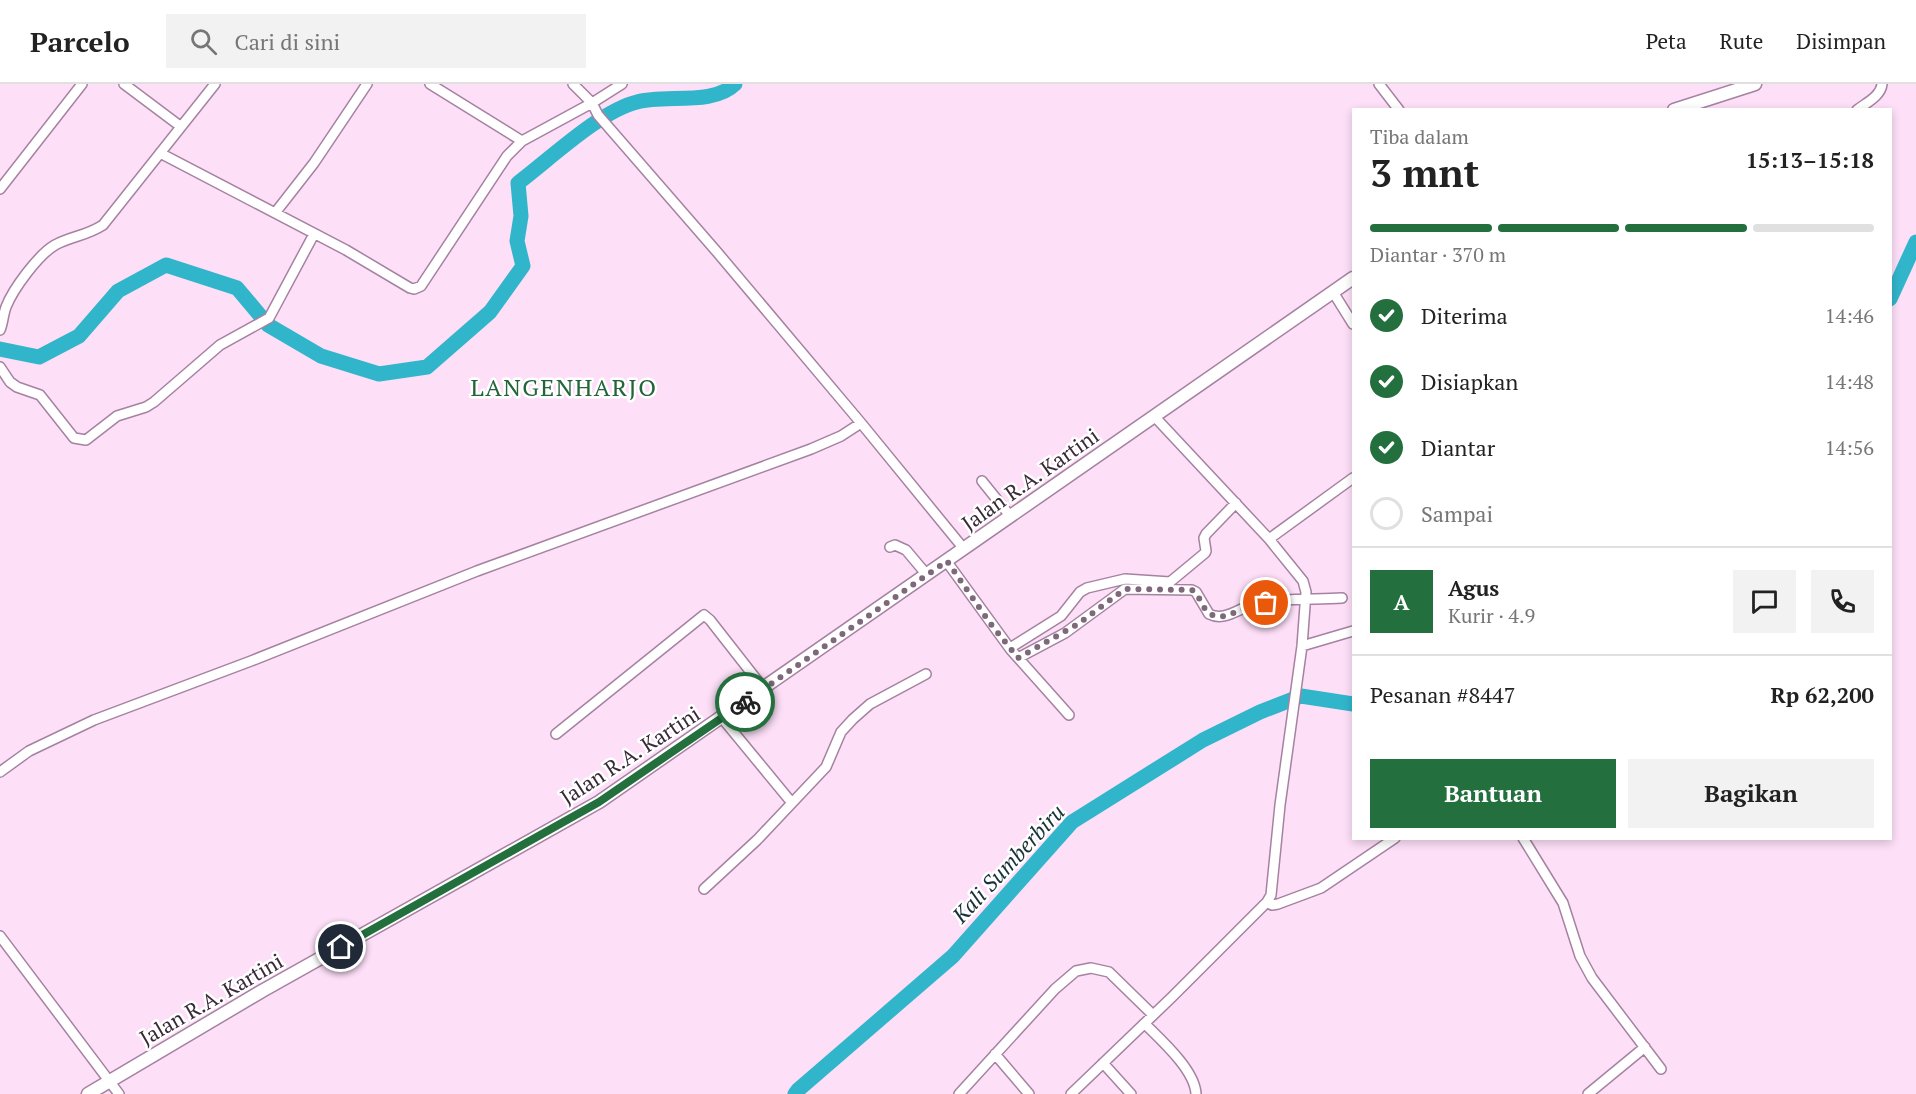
<!DOCTYPE html>
<html lang="id">
<meta charset="utf-8">
<style>
body{margin:0;font-family:"PT Serif",serif;background:#f2f2f2;color:#222;height:100vh;display:flex;flex-direction:column;font-size:22px;white-space:nowrap}
*{box-sizing:border-box;margin:0}
p{font-size:20px;color:#767676}
.icon{flex:none;width:33px;height:33px;fill:none;stroke:currentColor;stroke-width:2;stroke-linecap:round;stroke-linejoin:round}
.map{position:relative;flex:1;overflow:hidden}
.sheet{position:absolute;left:1352px;top:24px;width:540px;height:732px;display:flex;flex-direction:column;background:#fff;border-radius:0px;box-shadow:0 3px 9px #0003}
.sheet>*{flex:none}
.pin{position:absolute;display:grid;place-items:center;width:51px;height:51px;color:#fff;margin:-26px;border:3px solid #fff;border-radius:50%;box-shadow:0 2px 6px #0007}
.courier{position:absolute;display:grid;place-items:center;width:60px;height:60px;margin:-30px;border:4px solid #236f3d;border-radius:50%;background:#fff;color:#222;box-shadow:0 2px 8px #0007}
.overview em{font-style:normal;font-weight:700}
.overview div{display:flex;flex-direction:column-reverse}
.overview{display:flex;align-items:center;justify-content:space-between;height:102px;padding:0 18px}
h1{font-size:39px;font-weight:700;line-height:45px}
.bar{display:grid;grid-template-columns:repeat(4,1fr);gap:9px 6px;align-content:center;height:72px;padding:0 18px}
.bar i{height:8px;border-radius:4px;background:#e0e0e0}
.bar .active{background:#236f3d}
.bar p{grid-column:span 4}
.line{display:flex;align-items:center;gap:15px;padding:0 18px;border-top:2px solid #e0e0e0}
.line div{flex:1}
.round{display:grid;place-items:center;flex:none;width:63px;height:63px;border-radius:0px;background:#f2f2f2}
ol{padding:0 18px;list-style:none}
li{display:flex;align-items:center;gap:18px;height:66px}
li p{margin-inline-start:auto}
li .icon{padding:6px;border-radius:50%;background:#236f3d;color:#fff;stroke-width:4}
li:last-child{color:#767676}
li i{width:33px;height:33px;border:3px solid #e0e0e0;border-radius:50%}
.button{display:flex;gap:12px;margin-top:auto;padding:12px 18px}
.button a{flex:1;height:69px;border-radius:0px;background:#236f3d;color:#fff;font-size:24px;font-weight:700;line-height:69px;text-align:center}
.button a+a{background:#f2f2f2;color:#222}
header{display:flex;align-items:center;gap:36px;box-sizing:border-box;height:84px;padding:0 30px;background:#fff;border-bottom:2px solid #e0e0e0}
header strong{font-size:28px}
nav{display:flex;gap:33px;margin-inline-start:auto;font-size:21px}
.search{width:420px;height:54px;background:#f2f2f2;display:flex;align-items:center;gap:15px;box-sizing:border-box;padding:0 21px;border-radius:0px;color:#767676;font-size:22px}
.map>svg:first-child{display:block}
.lines{fill:none;stroke-linecap:round;stroke-linejoin:round}
.river{stroke:#31b5cb;stroke-width:15}
.minor-casing{stroke:#a582a0;stroke-width:12}
.major-casing{stroke:#a582a0;stroke-width:15}
.minor{stroke:#fff;stroke-width:9}
.major{stroke:#fff;stroke-width:12}
.done{stroke:#7e697b;stroke-width:6;stroke-dasharray:0 10.8}
.route{stroke:#236f3d;stroke-width:8}
.labels{text-anchor:middle;dominant-baseline:central;stroke-width:5;stroke-linejoin:round;paint-order:stroke}
.street-label{font-size:21px;fill:#392a37;stroke:#fff}
.water-label{font-size:22px;font-style:italic;fill:#183338;stroke:#fff}
.quarter-label{font-size:24px;letter-spacing:1.5px;fill:#216538;stroke:#fff}
</style>
<header>
<strong>Parcelo</strong>
<div class="search"><svg class="icon" aria-label="search" viewBox="0 0 24 24"><circle cx="10" cy="10" r="6"/><path d="M15 15l6 6"/></svg>Cari di sini</div>
<nav><a>Peta</a><a>Rute</a><a>Disimpan</a></nav>
</header>
<div class="map">
<svg width="1916" height="1010" viewBox="0 0 1916 1010">
<rect width="100%" height="100%" fill="#fddff8"/>
<g class="lines">
<path class="river" d="M 1890,215 L 1916,158
M 0,265 L 39,273 L 79,252 L 118,207 L 166,181 L 237,204 L 268,241 L 321,272 L 379,290 L 427,283 L 490,228 L 523,182 L 517,157 L 521,132 L 518,99 C 550,75 600,27 637,18 C 665,10 713,22 735,0
M 795,1010 L 798,1006 L 953,872 L 1072,738 L 1203,656 L 1260,628 L 1301,612 L 1353,620"/>
<defs>
<path id="minor" d="M 124,0 L 180,42
M 430,0 L 522,57
M 622,0 L 592,19 L 598,31 L 717,168 L 861,339 L 964,465
M 1379,0 L 1399,26
M 1857,26 C 1866,19 1881,12 1882,0
M 160,69 L 346,166 L 410,204 L 414,205 L 421,202 L 507,72 L 522,57 L 592,19 L 573,0
M 0,105 L 82,0
M 275,129 L 314,79 L 367,0
M 1333,208 L 1353,240
M 0,246 C 3,239 3,231 6,223 C 13,205 38,171 55,161 C 72,152 86,152 103,141 L 215,0
M 0,283 L 10,298 L 17,303 L 40,311 L 74,354 L 86,356 L 117,332 L 146,323 L 154,318 L 220,261 L 269,234 L 314,150
M 982,397 L 1011,433
M 1269,455 L 1353,394
M 890,463 L 895,461 L 906,466 L 927,491
M 947,478 L 1011,566 L 1069,631
M 1302,562 L 1353,547
M 1010,564 L 1061,532 L 1080,508 L 1087,504 L 1125,495 L 1170,498 L 1205,469 L 1206,467 L 1204,454 L 1206,450 L 1236,419
M 1018,574 L 1065,549 L 1125,505 L 1192,506 L 1196,508 L 1209,530 C 1223,537 1235,527 1249,522 C 1278,513 1312,516 1342,514
M 722,634 L 792,719 L 826,683 L 841,648 L 853,635 L 870,620 L 926,590
M 556,650 L 704,531 L 710,536 L 764,605
M 0,688 L 29,667 L 94,636 L 251,577 L 477,487 L 811,365 L 841,352 L 861,339
M 1523,754 L 1563,819 L 1580,872 L 1592,894 L 1661,985
M 704,805 L 757,756 L 792,719
M 1267,818 L 1272,821 L 1278,820 L 1321,804 L 1395,754
M 0,852 L 119,1010
M 1145,940 C 1161,956 1195,986 1196,1010
M 995,970 L 1029,1010
M 1103,979 L 1131,1010
M 959,1010 L 1055,905 L 1076,887 L 1091,884 L 1109,888 L 1153,931
M 1071,1010 L 1172,913 L 1267,818 L 1271,811 L 1280,721 L 1302,562 L 1306,508 L 1303,497 L 1269,455 L 1154,332
M 1588,1010 L 1645,963"/>
<path id="major" d="M 1674,26 L 1755,0
M 88,1010 L 262,907 L 599,718 L 1353,194"/>
</defs>
<use href="#minor" class="minor-casing"/>
<use href="#major" class="major-casing"/>
<use href="#minor" class="minor"/>
<use href="#major" class="major"/>
</g>
<g class="lines">
<path class="done" d="M 745,618 L 947,477 L 990,539 L 1018,574 L 1078,540 L 1125,505 L 1192,506 C 1200,511 1201,522 1208,528 C 1219,539 1236,527 1248,523 C 1254,521 1260,520 1266,519"/>
<path class="route" d="M 341,863 L 599,718 L 745,618"/>
</g>
<g class="labels">
<g class="street-label">
<text transform="translate(1030 395) rotate(-35)">Jalan R.A. Kartini</text>
<text transform="translate(630 671) rotate(-33)">Jalan R.A. Kartini</text>
<text transform="translate(211 915) rotate(-30)">Jalan R.A. Kartini</text>
</g>
<g class="water-label">
<text transform="translate(1008 779) rotate(-47)">Kali Sumberbiru</text>
</g>
<g class="quarter-label">
<text x="564" y="303">LANGENHARJO</text>
</g>
</g>
</svg>
<div class="pin" style="left:1266px;top:519px;background:#ea580c"><svg class="icon" aria-label="bag" viewBox="0 0 24 24"><path d="M5 8h14l-1 12H6zM9 8a3 3 0 0 1 6 0"/></svg></div>
<div class="pin" style="left:341px;top:863px;background:#1f2937"><svg class="icon" aria-label="home" viewBox="0 0 24 24"><path d="M3 11l9-7 9 7M6 9v11h12V9"/></svg></div>
<div class="courier" style="left:745px;top:618px"><svg class="icon" aria-label="bike" viewBox="0 0 24 24"><circle cx="6" cy="16" r="4"/><circle cx="18" cy="16" r="4"/><path d="M6 16l4-8h5l3 8M10 8l3 8H6M13 5h3"/></svg></div>
<section class="sheet">
<div class="overview"><div><h1>3 mnt</h1><p>Tiba dalam</p></div><em>15:13–15:18</em></div>
<div class="bar"><i class="active"></i><i class="active"></i><i class="active"></i><i></i><p>Diantar · 370 m</p></div>
<ol>
<li><svg class="icon" aria-label="check" viewBox="0 0 24 24"><path d="M5 12l5 5 9-10"/></svg>Diterima<p>14:46</p></li>
<li><svg class="icon" aria-label="check" viewBox="0 0 24 24"><path d="M5 12l5 5 9-10"/></svg>Disiapkan<p>14:48</p></li>
<li><svg class="icon" aria-label="check" viewBox="0 0 24 24"><path d="M5 12l5 5 9-10"/></svg>Diantar<p>14:56</p></li>
<li><i></i>Sampai</li>
</ol>
<div class="line" style="height:108px"><b class="round" style="background:#236f3d;color:#fff">A</b><div><b>Agus</b><p>Kurir · 4.9</p></div><a class="round"><svg class="icon" aria-label="chat" viewBox="0 0 24 24"><path d="M4 5h16v11H9l-5 4z"/></svg></a><a class="round"><svg class="icon" aria-label="phone" viewBox="0 0 24 24"><path d="M5 4h4l2 5-3 2q2 4 5 5l2-3 5 2v4C11 20 4 13 5 4z"/></svg></a></div>
<div class="line" style="height:78px"><div>Pesanan #8447</div><b>Rp 62,200</b></div>
<div class="button"><a>Bantuan</a><a>Bagikan</a></div>
</section>
</div>
